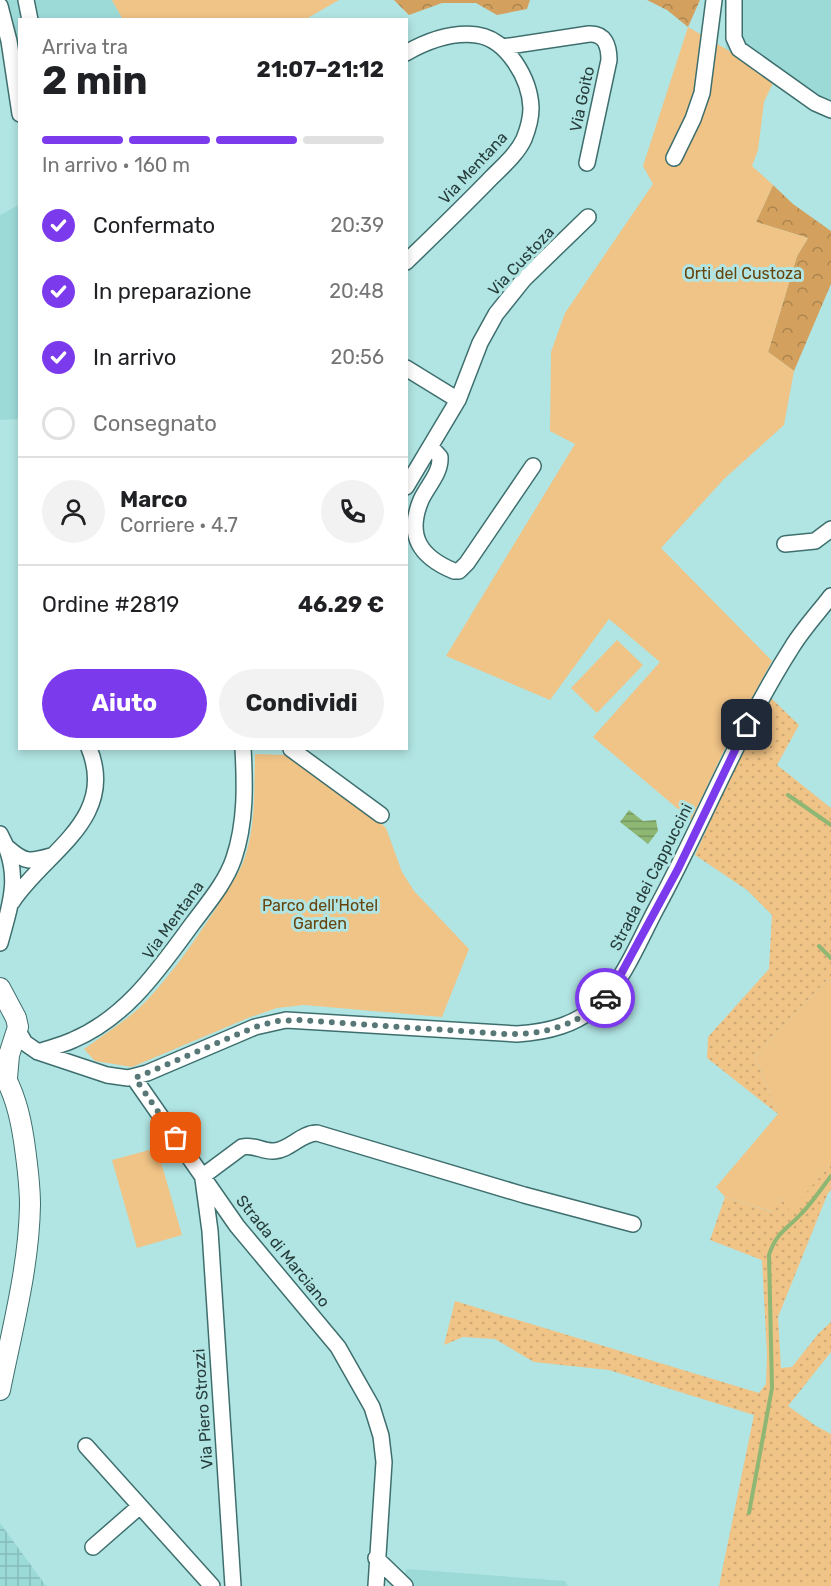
<!DOCTYPE html>
<html lang="it">
<meta charset="utf-8">
<style>
body{margin:0;font-family:Rubik,sans-serif;background:#f2f2f2;color:#202124;height:100vh;display:flex;flex-direction:column;font-size:22px;white-space:nowrap}
*{box-sizing:border-box;margin:0}
p{font-size:20px;color:#757577}
.icon{flex:none;width:33px;height:33px;fill:none;stroke:currentColor;stroke-width:2;stroke-linecap:round;stroke-linejoin:round}
.map{position:relative;flex:1;overflow:hidden}
.details{position:absolute;left:18px;top:18px;width:390px;height:732px;display:flex;flex-direction:column;background:#fff;border-radius:0px;box-shadow:0 3px 9px #0003}
.details>*{flex:none}
.pin{position:absolute;display:grid;place-items:center;width:51px;height:51px;color:#fff;margin:-26px;border-radius:12px;box-shadow:0 3px 9px #0006}
.courier{position:absolute;display:grid;place-items:center;width:60px;height:60px;margin:-30px;border:4px solid #7c3aed;border-radius:50%;background:#fff;color:#222;box-shadow:0 2px 8px #0007}
.head em{font-style:normal;font-weight:700}
.head div{display:flex;flex-direction:column-reverse}
.head{display:flex;align-items:center;justify-content:space-between;height:102px;padding:0 24px}
h1{font-size:39px;font-weight:700;line-height:45px}
.bar{display:grid;grid-template-columns:repeat(4,1fr);gap:9px 6px;align-content:center;height:72px;padding:0 24px}
.bar i{height:8px;border-radius:4px;background:#e0e0e0}
.bar .selected{background:#7c3aed}
.bar p{grid-column:span 4}
.line{display:flex;align-items:center;gap:15px;padding:0 24px;border-top:2px solid #e0e0e0}
.line div{flex:1}
.round{display:grid;place-items:center;flex:none;width:63px;height:63px;border-radius:32px;background:#f2f2f2}
ol{padding:0 24px;list-style:none}
li{display:flex;align-items:center;gap:18px;height:66px}
li p{margin-inline-start:auto}
li .icon{padding:6px;border-radius:50%;background:#7c3aed;color:#fff;stroke-width:4}
li:last-child{color:#757577}
li i{width:33px;height:33px;border:3px solid #e0e0e0;border-radius:50%}
.button{display:flex;gap:12px;margin-top:auto;padding:12px 24px}
.button a{flex:1;height:69px;border-radius:36px;background:#7c3aed;color:#fff;font-size:24px;font-weight:700;line-height:69px;text-align:center}
.button a+a{background:#f2f2f2;color:#202124}
.map>svg:first-child{display:block}
.built{fill:#9cdad8}
.industrial{fill:url(#industrial-grid)}
.grass{fill:url(#grass-dots)}
.forest{fill:url(#forest-crowns)}
.garden{fill:#f0c386}
.water{fill:url(#water-rules)}
.lines{fill:none;stroke-linecap:round;stroke-linejoin:round}
.stream{stroke:#8eb773;stroke-width:4}
.minor-casing{stroke:#3e6f6e;stroke-width:18}
.major-casing{stroke:#3e6f6e;stroke-width:22}
.minor{stroke:#fff;stroke-width:15}
.major{stroke:#fff;stroke-width:20}
.done{stroke:#577876;stroke-width:6;stroke-dasharray:0 10.8}
.route{stroke:#7c3aed;stroke-width:8}
.labels{text-anchor:middle;dominant-baseline:central;stroke-width:6;stroke-linejoin:round;paint-order:stroke}
.street-label{font-size:16px;fill:#273d3c;stroke:#b1e5e3}
.park-label{font-size:16px;fill:#65440e;stroke:#b1e5e3}
</style>
<div class="map">
<svg width="831" height="1586" viewBox="0 0 831 1586">
<defs>
<pattern id="industrial-grid" width="8" height="8" patternUnits="userSpaceOnUse" patternTransform="scale(1.5)"><rect width="8" height="8" fill="#9cdad8"/><path d="M0 4h8M4 0v8" fill="none" stroke="#86bcba"/></pattern>
<pattern id="grass-dots" width="8" height="8" patternUnits="userSpaceOnUse" patternTransform="scale(1.5)"><rect width="8" height="8" fill="#f0c386"/><path d="M2 2h.1M6 6h.1" fill="none" stroke="#cea875" stroke-width="1.8" stroke-linecap="round"/></pattern>
<pattern id="forest-crowns" width="20" height="18" patternUnits="userSpaceOnUse" patternTransform="scale(1.5)"><rect width="20" height="18" fill="#d3a15d"/><path d="M2 6a3 3 0 1 1 6 0M12 15a3 3 0 1 1 6 0" fill="none" stroke="#ab844e"/></pattern>
<pattern id="water-rules" width="6" height="5" patternUnits="userSpaceOnUse" patternTransform="scale(1.5)"><rect width="6" height="5" fill="#8eb773"/><path d="M0 2.5h6" fill="none" stroke="#749660"/></pattern>
</defs>
<rect width="100%" height="100%" fill="#b1e5e3"/>
<path class="built" d="M 7,0 L 112,0 L 123,19 L 20,20 L 19,51 L 14,23 Z
M 724,0 L 831,0 L 831,120 L 773,83 L 726,49 Z
M 19,205 L 19,419 L 0,420 L 0,215 Z
M 407,1569 L 565,1581 L 568,1586 L 396,1586 Z"/>
<path class="industrial" d="M 0,1523 L 46,1586 L 0,1586 Z"/>
<path class="grass" d="M 770,697 L 799,725 L 777,765 L 831,808 L 831,983 L 827,980 L 755,1056 L 778,1114 L 707,1058 L 708,1037 L 769,969 L 772,915 L 747,890 L 695,855 L 744,746 Z
M 831,1164 L 831,1190 L 828,1193 L 778,1317 L 781,1368 L 792,1367 L 818,1334 L 831,1322 L 831,1352 L 788,1406 L 816,1426 L 831,1434 L 831,1586 L 719,1586 L 754,1415 L 609,1370 L 534,1362 L 495,1339 L 463,1337 L 444,1345 L 455,1301 L 759,1393 L 766,1384 L 767,1354 L 762,1260 L 710,1240 L 725,1197 L 772,1212 L 781,1198 L 790,1210 Z"/>
<path class="forest" d="M 394,0 L 530,0 L 527,9 L 497,15 L 476,3 L 442,3 L 409,15 Z
M 647,0 L 700,0 L 688,27 L 667,10 Z
M 773,185 L 793,204 L 831,231 L 831,284 L 794,371 L 768,352 L 797,256 L 808,238 L 756,222 Z"/>
<path class="garden" d="M 112,0 L 339,0 L 306,19 L 123,20 Z
M 688,27 L 726,49 L 773,83 L 764,102 L 758,150 L 752,166 L 773,185 L 756,222 L 808,238 L 797,256 L 768,352 L 794,371 L 784,425 L 724,479 L 661,548 L 772,661 L 729,740 L 691,820 L 593,737 L 660,662 L 609,619 L 550,700 L 446,656 L 575,444 L 550,431 L 551,352 L 565,313 L 653,184 L 643,166 Z
M 617,640 L 643,665 L 597,713 L 571,688 Z
M 255,754 L 286,755 L 380,822 L 386,828 L 402,872 L 414,891 L 469,949 L 442,1017 L 304,1005 L 277,1008 L 248,1018 L 132,1067 L 95,1061 L 84,1049 C 106,1033 131,1018 149,998 C 174,971 195,940 215,910 C 226,892 240,874 246,854 C 256,821 254,787 255,754 Z
M 827,980 L 831,983 L 831,1164 L 790,1211 L 781,1198 L 773,1212 L 725,1197 L 716,1187 L 778,1114 L 755,1056 Z
M 157,1148 L 182,1235 L 137,1248 L 112,1160 Z"/>
<path class="water" d="M 629,810 L 643,821 L 656,820 L 658,831 L 648,844 L 620,822 Z"/>
<g class="lines">
<path class="stream" d="M 788,795 L 831,825
M 819,946 L 831,958
M 749,1513 L 772,1388 L 769,1255 C 776,1233 786,1230 801,1214 C 812,1203 821,1189 831,1176"/>
<defs>
<path id="minor" d="M 26,0 L 30,20
M 734,0 L 734,38 L 739,49 L 815,103 L 831,110
M 0,6 L 9,41 L 20,114
M 503,47 L 589,34 C 605,33 609,46 609,60 L 587,163
M 406,53 C 427,41 453,32 477,35 C 507,39 530,79 531,108 C 531,118 528,129 524,139 C 517,154 503,166 492,177 C 464,206 435,234 406,262
M 674,158 L 693,119 L 702,93 L 714,0
M 406,368 L 458,400
M 431,447 L 440,457 C 441,473 428,485 421,500 C 406,536 420,557 454,571 L 459,571 L 467,563 L 533,466
M 406,487 L 458,400 L 480,343 L 496,314 L 524,279 L 588,217
M 785,544 L 815,541 L 831,529
M 291,749 L 381,815
M 0,834 C 22,873 11,903 0,943
M 8,848 C 25,863 30,862 51,856
M 12,902 C 45,852 118,819 89,748
M 18,1031 L 25,1043 L 38,1052 L 107,1075 L 128,1078 L 147,1073 L 255,1027 L 286,1020 L 517,1034 C 548,1032 577,1025 600,1003 C 623,981 641,937 656,909 C 703,823 739,730 792,647 C 803,629 818,613 831,596
M 38,1052 C 50,1048 62,1045 73,1040 C 127,1017 159,969 193,923 C 208,903 226,882 234,858 C 246,822 245,785 243,748
M 134,1078 L 237,1226 L 338,1347 L 372,1407 L 381,1436 L 384,1462 L 376,1586
M 203,1176 L 242,1147 C 254,1144 263,1152 274,1151 C 290,1150 301,1133 317,1133 L 524,1195 L 633,1224
M 203,1179 L 210,1231 L 233,1586
M 86,1446 L 212,1586
M 93,1547 L 140,1506
M 376,1558 L 405,1586"/>
<path id="major" d="M 0,988 L 16,1018 L 18,1027 L 9,1055 L 7,1078
M 0,1068 C 14,1091 20,1114 24,1141 C 27,1162 30,1184 30,1205 C 29,1267 12,1330 0,1390"/>
</defs>
<use href="#minor" class="minor-casing"/>
<use href="#major" class="major-casing"/>
<use href="#minor" class="minor"/>
<use href="#major" class="major"/>
</g>
<g class="lines">
<path class="done" d="M 176,1138 L 135,1078 L 255,1027 L 276,1021 L 299,1020 L 504,1034 C 543,1035 578,1026 605,998"/>
<path class="route" d="M 605,998 L 615,985 L 678,869 L 747,725"/>
</g>
<g class="labels">
<g class="street-label">
<text transform="translate(582 99) rotate(-78)">Via Goito</text>
<text transform="translate(473 168) rotate(-47)">Via Mentana</text>
<text transform="translate(521 261) rotate(-47)">Via Custoza</text>
<text transform="translate(651 877) rotate(-63)">Strada dei Cappuccini</text>
<text transform="translate(173 920) rotate(-54)">Via Mentana</text>
<text transform="translate(283 1251) rotate(51)">Strada di Marciano</text>
<text transform="translate(203 1409) rotate(-94)">Via Piero Strozzi</text>
</g>
<g class="park-label">
<text x="743" y="273">Orti del Custoza</text>
<text x="320" y="905">Parco dell'Hotel<tspan x="320" dy="18">Garden</tspan></text>
</g>
</g>
</svg>
<div class="pin" style="left:176px;top:1138px;background:#ea580c"><svg class="icon" aria-label="bag" viewBox="0 0 24 24"><path d="M5 8h14l-1 12H6zM9 8a3 3 0 0 1 6 0"/></svg></div>
<div class="pin" style="left:747px;top:725px;background:#1f2937"><svg class="icon" aria-label="home" viewBox="0 0 24 24"><path d="M3 11l9-7 9 7M6 9v11h12V9"/></svg></div>
<div class="courier" style="left:605px;top:998px"><svg class="icon" aria-label="car" viewBox="0 0 24 24"><path d="M5 17H2v-5l4-1 3-4h7l3 4 3 1v5h-3M9 17h6M6 11h13"/><circle cx="7" cy="17" r="2"/><circle cx="17" cy="17" r="2"/></svg></div>
<section class="details">
<div class="head"><div><h1>2 min</h1><p>Arriva tra</p></div><em>21:07–21:12</em></div>
<div class="bar"><i class="selected"></i><i class="selected"></i><i class="selected"></i><i></i><p>In arrivo · 160 m</p></div>
<ol>
<li><svg class="icon" aria-label="check" viewBox="0 0 24 24"><path d="M5 12l5 5 9-10"/></svg>Confermato<p>20:39</p></li>
<li><svg class="icon" aria-label="check" viewBox="0 0 24 24"><path d="M5 12l5 5 9-10"/></svg>In preparazione<p>20:48</p></li>
<li><svg class="icon" aria-label="check" viewBox="0 0 24 24"><path d="M5 12l5 5 9-10"/></svg>In arrivo<p>20:56</p></li>
<li><i></i>Consegnato</li>
</ol>
<div class="line" style="height:108px"><a class="round"><svg class="icon" aria-label="person" viewBox="0 0 24 24"><circle cx="12" cy="8" r="4"/><path d="M4 21q1-7 8-7t8 7"/></svg></a><div><b>Marco</b><p>Corriere · 4.7</p></div><a class="round"><svg class="icon" aria-label="phone" viewBox="0 0 24 24"><path d="M5 4h4l2 5-3 2q2 4 5 5l2-3 5 2v4C11 20 4 13 5 4z"/></svg></a></div>
<div class="line" style="height:78px"><div>Ordine #2819</div><b>46.29 €</b></div>
<div class="button"><a>Aiuto</a><a>Condividi</a></div>
</section>
</div>
